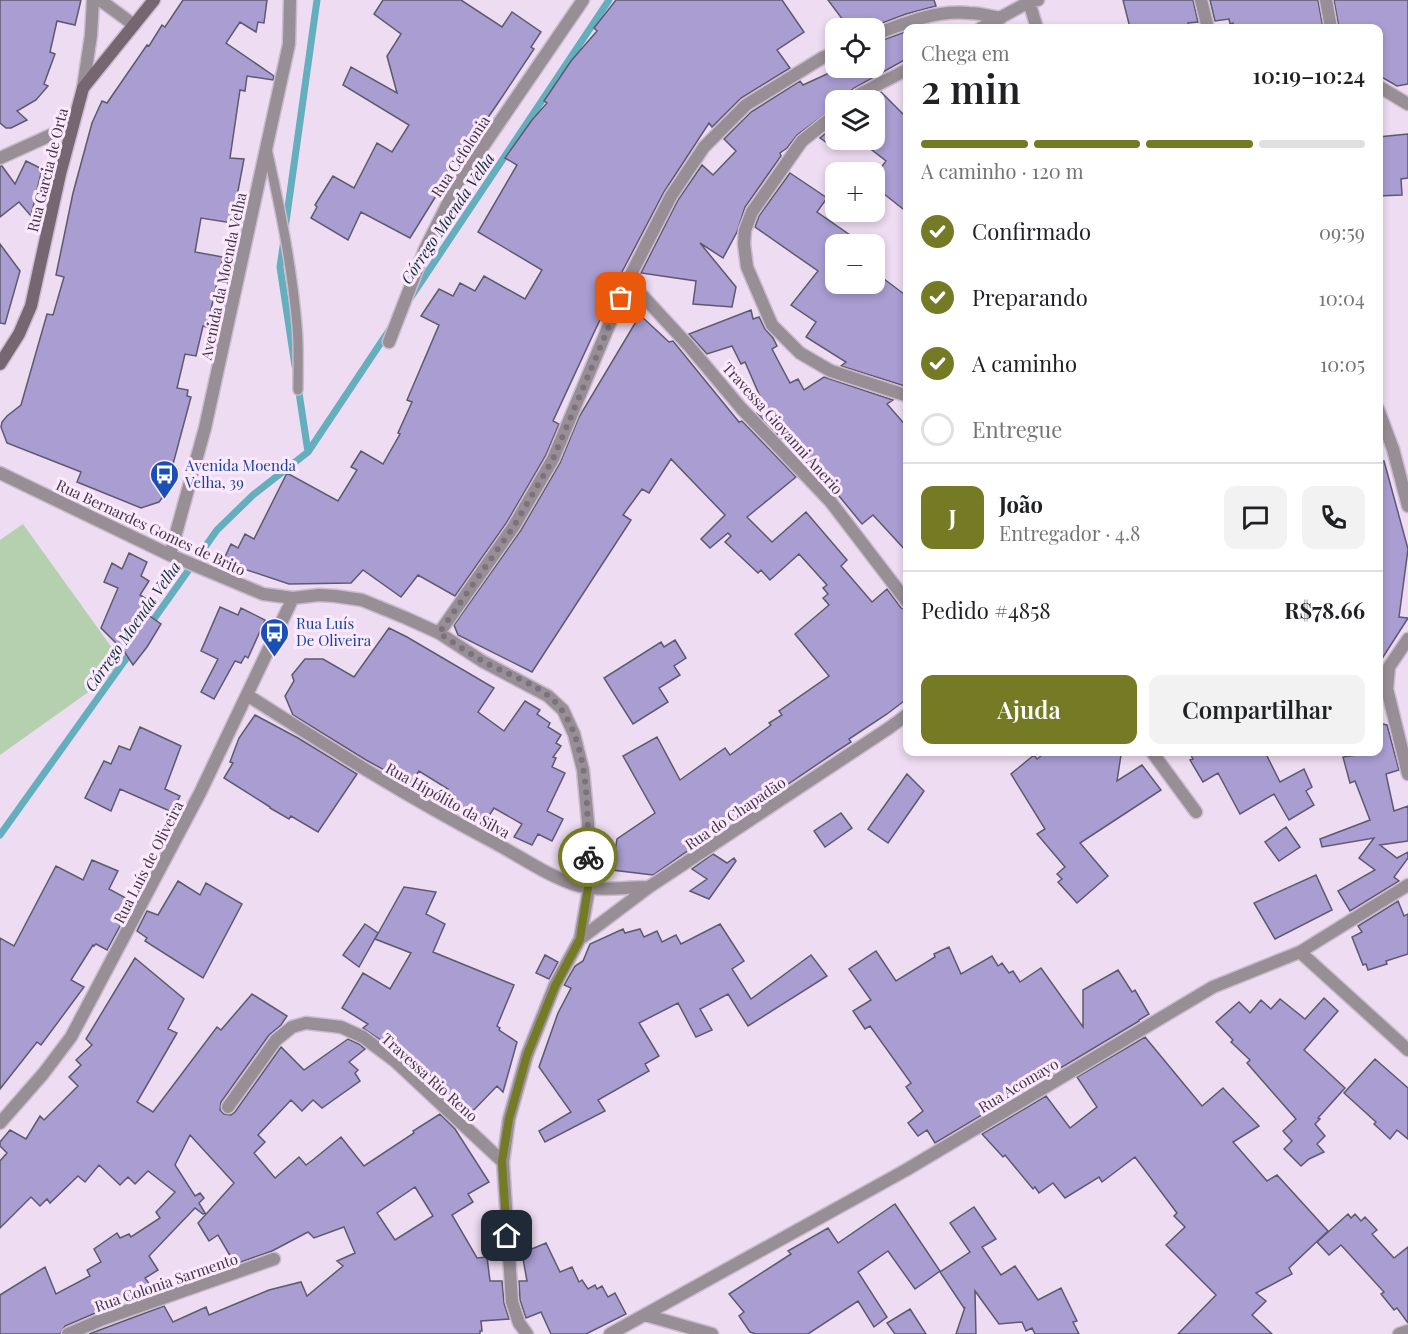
<!DOCTYPE html>
<html lang="pt">
<meta charset="utf-8">
<style>
body{margin:0;font-family:"Playfair Display",serif;background:#f2f2f2;color:#202124;height:100vh;display:flex;flex-direction:column;font-size:22px;white-space:nowrap}
*{box-sizing:border-box;margin:0}
p{font-size:20px;color:#757577}
.icon{flex:none;width:33px;height:33px;fill:none;stroke:currentColor;stroke-width:2;stroke-linecap:round;stroke-linejoin:round}
.map{position:relative;flex:1;overflow:hidden}
.side{position:absolute;left:903px;top:24px;width:480px;height:732px;display:flex;flex-direction:column;background:#fff;border-radius:12px;box-shadow:0 3px 9px #0003}
.side>*{flex:none}
.controls{position:absolute;left:825px;top:18px;display:grid;gap:12px}
.controls a{display:grid;place-items:center;width:60px;height:60px;border-radius:12px;background:#fff;box-shadow:0 3px 9px #0003;font-size:30px}
.pin{position:absolute;display:grid;place-items:center;width:51px;height:51px;color:#fff;margin:-26px;border-radius:12px;box-shadow:0 3px 9px #0006}
.courier{position:absolute;display:grid;place-items:center;width:60px;height:60px;margin:-30px;border:4px solid #757b25;border-radius:50%;background:#fff;color:#222;box-shadow:0 2px 8px #0007}
.headline em{font-style:normal;font-weight:600}
.headline div{display:flex;flex-direction:column-reverse}
.headline{display:flex;align-items:center;justify-content:space-between;height:102px;padding:0 18px}
h1{font-size:39px;font-weight:600;line-height:45px}
.bar{display:grid;grid-template-columns:repeat(4,1fr);gap:9px 6px;align-content:center;height:72px;padding:0 18px}
.bar i{height:8px;border-radius:4px;background:#e0e0e0}
.bar .active{background:#757b25}
.bar p{grid-column:span 4}
.line{display:flex;align-items:center;gap:15px;padding:0 18px;border-top:2px solid #e0e0e0}
.line div{flex:1}
.round{display:grid;place-items:center;flex:none;width:63px;height:63px;border-radius:12px;background:#f2f2f2}
ol{padding:0 18px;list-style:none}
li{display:flex;align-items:center;gap:18px;height:66px}
li p{margin-inline-start:auto}
li .icon{padding:6px;border-radius:50%;background:#757b25;color:#fff;stroke-width:4}
li:last-child{color:#757577}
li i{width:33px;height:33px;border:3px solid #e0e0e0;border-radius:50%}
.cta{display:flex;gap:12px;margin-top:auto;padding:12px 18px}
.cta a{flex:1;height:69px;border-radius:12px;background:#757b25;color:#fff;font-size:24px;font-weight:600;line-height:69px;text-align:center}
.cta a+a{background:#f2f2f2;color:#202124}
.map>svg:first-child{display:block}
.green{fill:#b4d0af}
.lines{fill:none;stroke-linecap:round;stroke-linejoin:round}
.stream{stroke:#64aebe;stroke-width:7}
.building{fill:#a99dd2;stroke:#5e596f;stroke-width:1.5;fill-rule:evenodd}
.lane-casing{stroke:#cbbbce;stroke-width:12}
.street-casing{stroke:#cbbbce;stroke-width:15}
.secondary-casing{stroke:#cbbbce;stroke-width:15}
.lane{stroke:#988e96;stroke-width:9}
.street{stroke:#988e96;stroke-width:12}
.secondary{stroke:#756671;stroke-width:12}
.done{stroke:#7c717e;stroke-width:6;stroke-dasharray:0 10.8}
.route{stroke:#757b25;stroke-width:8}
.labels{text-anchor:middle;dominant-baseline:central;stroke-width:6;stroke-linejoin:round;paint-order:stroke}
.street-label{font-size:15px;fill:#3e373f;stroke:#fce9ff}
.transit-label{font-size:15px;fill:#164399;stroke:#fce9ff;text-anchor:start}
.water-label{font-size:16px;font-style:italic;fill:#0a3037;stroke:#fce9ff}
</style>
<div class="map">
<svg width="1408" height="1334" viewBox="0 0 1408 1334">
<rect width="100%" height="100%" fill="#eedcf2"/>
<path class="green" d="M 23,524 L 125,666 L 0,755 L 0,540 Z"/>
<g class="lines">
<path class="stream" d="M 285,229 L 317,0
M 284,240 L 280,267 L 295,366
M 411,297 L 609,0
M 308,452 L 390,329
M 149,626 L 217,530 L 253,495 L 308,452 L 298,386
M 0,835 L 133,649"/>
</g>
<path class="building" d="M 0,0 L 81,0 L 75,25 L 57,21 L 50,52 L 55,54 L 44,84 L 48,86 L 36,100 L 17,111 L 27,120 L 11,128 L 6,128 L 0,123 Z
M 183,0 L 267,0 L 264,23 L 258,22 L 256,32 L 240,22 L 226,43 L 274,76 L 273,80 L 247,76 L 245,91 L 240,90 L 230,158 L 244,159 L 232,223 L 201,218 L 195,252 L 223,257 L 207,327 L 203,326 L 196,356 L 185,354 L 177,388 L 188,390 L 187,396 L 191,397 L 165,494 L 159,502 L 141,508 L 77,482 L 81,472 L 7,443 L 1,427 L 2,422 L 7,416 L 21,405 L 47,314 L 53,315 L 64,277 L 56,275 L 73,193 L 92,123 L 102,101 L 107,103 L 147,45 L 149,46 L 162,25 L 165,27 Z
M 383,0 L 461,0 L 502,27 L 512,12 L 541,32 L 531,47 L 534,49 L 498,103 L 471,142 L 466,139 L 442,182 L 444,183 L 410,238 L 361,212 L 348,240 L 311,218 L 317,207 L 315,205 L 333,176 L 354,188 L 377,143 L 392,152 L 409,125 L 343,85 L 351,67 L 397,93 L 387,56 L 401,34 L 374,14 Z
M 616,0 L 782,0 L 804,32 L 777,50 L 790,68 L 741,98 L 712,127 L 709,123 L 664,192 L 623,270 L 553,421 L 559,424 L 546,455 L 507,522 L 455,596 L 418,575 L 401,597 L 363,570 L 351,583 L 289,584 L 241,568 L 239,572 L 222,563 L 231,544 L 238,548 L 245,534 L 254,539 L 287,473 L 338,501 L 357,470 L 351,467 L 361,451 L 383,464 L 400,434 L 398,433 L 412,402 L 407,400 L 439,325 L 421,316 L 439,289 L 453,296 L 460,283 L 475,291 L 484,276 L 525,299 L 542,270 L 478,232 L 517,165 L 505,158 L 532,120 L 547,103 L 544,101 L 571,61 L 597,31 L 594,28 Z
M 828,0 L 934,0 L 936,6 L 906,14 L 869,28 L 849,28 Z
M 1123,0 L 1193,0 L 1198,22 L 1188,23 L 1189,28 L 1130,28 Z
M 1210,0 L 1318,0 L 1323,28 L 1234,28 L 1233,23 L 1230,24 L 1229,19 L 1215,21 Z
M 1334,0 L 1408,0 L 1408,84 L 1397,86 L 1378,75 L 1378,28 L 1339,28 Z
M 908,31 L 908,58 L 854,88 L 843,97 L 836,100 L 836,106 L 797,135 L 787,148 L 780,153 L 781,156 L 745,207 L 737,232 L 723,258 L 700,243 L 736,287 L 732,307 L 693,304 L 696,281 L 641,273 L 678,200 L 702,165 L 713,175 L 736,151 L 724,139 L 751,112 L 800,81 L 803,85 L 840,68 L 874,68 L 874,43 Z
M 881,92 L 908,119 L 908,213 L 874,186 L 874,177 L 886,161 L 859,140 L 874,140 L 874,96 Z
M 836,125 L 836,149 L 820,138 Z
M 1408,134 L 1408,178 L 1401,179 L 1402,195 L 1378,196 L 1378,137 Z
M 26,161 L 42,169 L 31,216 L 19,202 L 0,217 L 0,166 L 2,166 L 15,184 Z
M 790,173 L 827,198 L 817,212 L 863,244 L 836,244 L 836,284 L 875,284 L 880,276 L 908,297 L 908,387 L 841,366 L 846,362 L 806,337 L 816,322 L 791,305 L 818,271 L 755,227 L 759,216 Z
M 0,244 L 20,271 L 5,324 L 0,323 Z
M 751,310 L 753,319 L 759,317 L 765,329 L 773,338 L 777,346 L 772,349 L 790,383 L 798,379 L 804,390 L 824,377 L 893,400 L 887,404 L 908,428 L 908,553 L 873,515 L 862,524 L 812,463 L 808,466 L 757,413 L 765,408 L 745,362 L 741,364 L 732,346 L 707,354 L 689,334 Z
M 640,315 L 669,342 L 673,341 L 739,422 L 742,421 L 796,477 L 747,517 L 772,542 L 806,512 L 847,560 L 841,566 L 872,602 L 887,589 L 901,608 L 908,611 L 908,698 L 887,714 L 849,739 L 851,742 L 834,753 L 763,801 L 748,809 L 653,875 L 612,870 L 617,839 L 655,813 L 623,756 L 657,737 L 680,780 L 725,748 L 730,755 L 771,725 L 769,723 L 782,715 L 779,711 L 829,676 L 795,634 L 829,605 L 823,598 L 828,594 L 823,588 L 827,585 L 799,554 L 770,580 L 761,570 L 758,573 L 725,542 L 731,536 L 728,533 L 710,548 L 701,539 L 725,515 L 671,459 L 649,493 L 642,489 L 623,515 L 631,520 L 532,672 L 458,635 L 454,625 L 521,530 L 560,463 L 579,417 Z
M 1384,461 L 1408,549 L 1399,617 L 1408,618 L 1378,665 L 1378,462 Z
M 129,553 L 147,562 L 141,576 L 149,581 L 140,595 L 150,601 L 144,612 L 161,624 L 147,647 L 133,665 L 124,651 L 101,628 L 118,588 L 104,582 L 112,563 L 122,569 Z
M 220,607 L 238,615 L 241,608 L 265,620 L 248,658 L 245,656 L 241,663 L 235,661 L 214,699 L 201,692 L 218,659 L 201,651 Z
M 389,628 L 407,637 L 494,688 L 478,712 L 504,731 L 525,701 L 540,710 L 537,714 L 550,723 L 548,727 L 561,735 L 556,743 L 561,746 L 553,757 L 556,758 L 552,767 L 565,773 L 547,811 L 563,819 L 552,841 L 538,834 L 532,845 L 514,837 L 522,824 L 494,808 L 485,822 L 456,807 L 454,810 L 439,801 L 448,789 L 419,771 L 410,784 L 366,760 L 293,715 L 285,696 L 294,681 L 292,675 L 305,659 L 323,659 L 354,677 Z
M 675,640 L 686,658 L 674,666 L 680,675 L 659,688 L 668,702 L 633,724 L 604,678 L 661,642 L 664,647 Z
M 255,715 L 298,738 L 357,774 L 318,832 L 291,816 L 289,819 L 270,808 L 270,807 L 224,778 L 233,763 L 230,762 L 239,738 Z
M 1378,723 L 1387,725 L 1399,770 L 1386,774 L 1394,811 L 1408,806 L 1408,841 L 1380,845 L 1397,858 L 1408,852 L 1408,858 L 1394,877 L 1399,881 L 1350,911 L 1338,891 L 1375,870 L 1359,858 L 1374,838 L 1322,847 L 1320,839 L 1370,820 L 1355,781 L 1350,783 L 1343,757 L 1378,752 Z
M 140,727 L 181,746 L 165,789 L 180,796 L 172,812 L 120,789 L 111,811 L 85,798 L 104,761 L 111,764 L 119,746 L 130,750 Z
M 1046,752 L 1108,752 L 1108,754 L 1121,755 L 1117,781 L 1142,765 L 1161,790 L 1080,843 L 1108,876 L 1077,903 L 1058,882 L 1062,879 L 1057,874 L 1065,867 L 1037,834 L 1045,829 L 1011,774 L 1034,755 L 1037,759 Z
M 1189,752 L 1265,752 L 1280,782 L 1304,769 L 1312,787 L 1306,791 L 1314,805 L 1289,820 L 1274,794 L 1240,814 L 1218,773 L 1203,782 L 1190,760 L 1193,759 Z
M 907,774 L 924,791 L 888,843 L 868,829 Z
M 841,813 L 852,828 L 825,847 L 814,831 Z
M 1286,827 L 1300,847 L 1279,861 L 1265,842 Z
M 713,854 L 727,863 L 734,858 L 736,861 L 709,899 L 690,891 L 707,879 L 692,869 Z
M 92,860 L 118,871 L 109,889 L 133,902 L 107,950 L 96,944 L 94,946 L 93,945 L 71,980 L 84,987 L 41,1045 L 37,1042 L 0,1089 L 0,938 L 14,946 L 56,866 L 83,880 Z
M 1316,875 L 1332,910 L 1275,939 L 1254,903 Z
M 178,881 L 200,895 L 206,883 L 242,904 L 203,978 L 145,941 L 147,938 L 137,931 L 147,911 L 158,915 Z
M 404,887 L 436,892 L 426,914 L 445,924 L 433,952 L 514,985 L 497,1026 L 500,1028 L 499,1030 L 517,1042 L 503,1092 L 497,1086 L 467,1117 L 454,1105 L 458,1103 L 428,1073 L 426,1076 L 394,1049 L 363,1028 L 368,1024 L 342,1008 L 363,973 L 390,989 L 411,953 L 375,939 Z
M 1398,901 L 1404,916 L 1408,914 L 1408,954 L 1386,961 L 1387,964 L 1368,970 L 1366,964 L 1363,965 L 1352,937 L 1362,932 L 1358,926 Z
M 365,924 L 378,933 L 359,967 L 343,955 Z
M 720,924 L 744,961 L 732,969 L 751,999 L 811,955 L 827,976 L 748,1026 L 728,994 L 700,1009 L 712,1030 L 696,1037 L 678,1003 L 639,1023 L 659,1056 L 645,1064 L 649,1071 L 598,1100 L 605,1111 L 545,1142 L 539,1131 L 571,1112 L 539,1067 L 558,1013 L 571,988 L 564,985 L 575,966 L 583,961 L 590,944 L 623,929 L 625,933 L 640,929 L 644,937 L 657,931 L 662,942 L 676,935 L 681,944 Z
M 949,947 L 961,974 L 992,956 L 998,966 L 1002,963 L 1009,973 L 1013,971 L 1020,982 L 1041,968 L 1083,1027 L 1083,990 L 1118,970 L 1132,992 L 1135,990 L 1149,1014 L 1139,1020 L 1139,1021 L 935,1143 L 927,1130 L 918,1136 L 908,1123 L 923,1111 L 906,1087 L 911,1083 L 870,1026 L 865,1029 L 853,1011 L 871,1000 L 849,969 L 876,951 L 896,981 L 935,957 L 934,954 Z
M 545,955 L 558,962 L 549,979 L 536,973 Z
M 135,958 L 184,999 L 168,1029 L 177,1033 L 137,1102 L 153,1112 L 217,1027 L 221,1030 L 252,994 L 287,1016 L 281,1025 L 269,1035 L 221,1102 L 220,1110 L 224,1114 L 231,1115 L 235,1112 L 281,1047 L 304,1070 L 348,1039 L 359,1044 L 365,1049 L 349,1062 L 358,1070 L 355,1073 L 360,1081 L 322,1108 L 313,1100 L 302,1111 L 291,1100 L 258,1135 L 265,1142 L 254,1153 L 275,1178 L 299,1157 L 306,1165 L 314,1159 L 341,1137 L 364,1166 L 414,1133 L 413,1131 L 440,1114 L 455,1129 L 489,1182 L 468,1194 L 473,1202 L 452,1215 L 477,1258 L 487,1257 L 490,1281 L 502,1281 L 504,1303 L 509,1319 L 481,1321 L 482,1331 L 480,1331 L 480,1334 L 89,1334 L 164,1306 L 173,1322 L 206,1307 L 209,1315 L 269,1290 L 301,1282 L 307,1296 L 343,1266 L 337,1261 L 355,1253 L 344,1227 L 314,1238 L 308,1232 L 272,1251 L 235,1264 L 218,1235 L 209,1241 L 198,1223 L 234,1183 L 190,1135 L 175,1165 L 195,1196 L 200,1193 L 204,1198 L 199,1203 L 205,1213 L 203,1214 L 195,1208 L 149,1256 L 158,1270 L 145,1278 L 155,1292 L 100,1311 L 65,1326 L 60,1334 L 0,1334 L 0,1295 L 45,1267 L 56,1294 L 90,1276 L 87,1270 L 101,1262 L 94,1249 L 117,1233 L 120,1238 L 129,1234 L 131,1237 L 160,1218 L 156,1212 L 175,1192 L 148,1171 L 135,1184 L 128,1177 L 120,1185 L 99,1165 L 85,1182 L 78,1176 L 50,1203 L 47,1199 L 40,1206 L 31,1197 L 0,1228 L 0,1161 L 7,1153 L 0,1146 L 0,1142 L 10,1130 L 26,1139 L 40,1116 L 44,1120 L 78,1086 L 69,1077 L 81,1065 L 76,1060 L 92,1045 L 86,1039 ZM 415,1187 L 433,1216 L 395,1240 L 377,1213 Z
M 1324,998 L 1338,1011 L 1304,1050 L 1345,1088 L 1318,1118 L 1320,1119 L 1315,1124 L 1325,1136 L 1317,1144 L 1324,1152 L 1309,1159 L 1301,1166 L 1284,1149 L 1292,1141 L 1283,1131 L 1296,1119 L 1247,1063 L 1250,1060 L 1231,1042 L 1233,1040 L 1216,1022 L 1239,1002 L 1250,1013 L 1261,1000 L 1271,1009 L 1280,999 L 1305,1019 Z
M 1145,1037 L 1202,1106 L 1223,1088 L 1259,1126 L 1233,1142 L 1267,1181 L 1277,1175 L 1328,1231 L 1289,1268 L 1292,1274 L 1256,1293 L 1266,1301 L 1252,1315 L 1272,1334 L 1178,1334 L 1216,1295 L 1166,1245 L 1185,1227 L 1174,1216 L 1177,1213 L 1135,1157 L 1102,1182 L 1099,1177 L 1065,1198 L 1053,1183 L 1039,1193 L 1035,1187 L 1033,1189 L 1005,1155 L 1003,1157 L 982,1134 L 1046,1096 L 1070,1128 L 1097,1107 L 1077,1077 Z
M 1375,1059 L 1408,1088 L 1408,1139 L 1397,1130 L 1390,1139 L 1374,1124 L 1376,1122 L 1344,1093 Z
M 895,1204 L 940,1271 L 915,1289 L 888,1251 L 858,1272 L 887,1317 L 874,1327 L 858,1301 L 808,1334 L 756,1334 L 750,1332 L 739,1316 L 744,1312 L 729,1294 L 791,1254 L 788,1251 L 828,1228 L 838,1243 Z
M 974,1207 L 996,1239 L 982,1247 L 1001,1275 L 1015,1266 L 1038,1300 L 1061,1288 L 1077,1321 L 1073,1322 L 1079,1334 L 1035,1334 L 1032,1328 L 1026,1331 L 1022,1322 L 999,1324 L 975,1291 L 976,1334 L 956,1334 L 965,1307 L 964,1308 L 940,1272 L 970,1252 L 950,1223 Z
M 1348,1214 L 1351,1218 L 1355,1214 L 1361,1221 L 1365,1217 L 1377,1230 L 1372,1234 L 1394,1258 L 1408,1247 L 1408,1323 L 1397,1308 L 1394,1310 L 1381,1294 L 1384,1292 L 1341,1245 L 1329,1255 L 1317,1242 Z
M 546,1243 L 560,1272 L 572,1267 L 579,1282 L 582,1280 L 588,1289 L 595,1285 L 597,1289 L 602,1286 L 608,1297 L 615,1293 L 626,1314 L 586,1334 L 551,1334 L 541,1312 L 526,1318 L 520,1300 L 519,1281 L 527,1281 L 522,1253 Z
M 910,1309 L 926,1334 L 895,1334 L 887,1323 Z"/>
<g class="lines">
<defs>
<path id="lane" d="M 267,149 C 280,208 292,266 297,326 C 299,347 298,369 298,390"/>
<path id="street" d="M 100,0 L 134,25
M 1201,0 L 1208,28
M 1326,0 L 1331,28
M 1029,2 L 1037,28
M 981,28 L 1029,2 L 1038,0
M 874,35 C 904,23 936,10 969,13 C 979,13 990,16 1001,18
M 1378,86 L 1408,104
M 83,88 L 91,35 L 93,0
M 851,100 L 858,95 L 908,69
M 836,114 L 802,141 L 752,212 L 745,230 L 744,244 L 747,267 L 772,325 L 800,353 L 831,371 L 908,396
M 0,158 L 73,125
M 628,280 L 689,346 L 741,408 L 830,501 L 908,603
M 389,342 L 425,249 L 458,183 L 583,0
M 1378,409 L 1393,449 L 1408,506
M 0,473 L 170,555 L 263,594 L 293,598 L 319,595 L 335,596 L 362,600 L 406,618 L 439,633 L 482,661 L 548,696 L 563,710 L 574,734 L 583,770 L 588,822 L 589,888 L 580,939 L 555,985 L 527,1055 L 509,1119 L 503,1162 L 512,1302 L 519,1323 L 527,1334
M 170,555 L 205,428 L 289,44 L 290,0
M 439,633 L 514,526 L 553,459 L 628,280 L 671,196 L 704,147 L 746,105 L 822,58 L 836,52
M 1408,639 L 1389,667 L 1387,689 L 1408,774
M 247,695 C 328,747 409,798 495,843 C 521,857 548,876 576,885 C 599,892 626,887 649,887
M 1152,752 L 1196,812
M 580,939 L 649,887 L 889,728 L 908,714
M 1300,952 L 1408,1050
M 228,1107 L 276,1040 L 292,1027 L 306,1023 L 341,1027 L 363,1037 L 396,1062 L 503,1162
M 0,1123 L 43,1074 L 71,1037 L 200,793 L 293,598
M 645,1315 L 712,1334
M 68,1334 L 103,1319 L 274,1259
M 610,1334 L 906,1170 L 1213,987 L 1300,952 L 1408,885
M 1399,1334 L 1408,1331"/>
<path id="secondary" d="M 0,364 L 19,334 L 31,306 L 60,174 L 83,88 L 154,0"/>
</defs>
<use href="#lane" class="lane-casing"/>
<use href="#street" class="street-casing"/>
<use href="#secondary" class="secondary-casing"/>
<use href="#lane" class="lane"/>
<use href="#street" class="street"/>
<use href="#secondary" class="secondary"/>
</g>
<g class="lines">
<path class="done" d="M 588,857 C 588,810 589,730 550,697 C 530,681 503,673 481,660 C 467,652 453,642 439,633 L 514,526 L 553,459 L 621,298"/>
<path class="route" d="M 507,1236 L 502,1161 L 509,1119 L 527,1055 L 555,986 L 580,939 L 588,888 L 588,857"/>
</g>
<defs>
<symbol id="bus-pin" viewBox="-11 -11 22 30"><path d="M0 17L-7.5 6A9.5 9.5 0 1 1 7.5 6Z" fill="#1a4fb4" stroke="#fce9ff"/><path d="M-5-6H5V4H4V6H2V4H-2V6H-4V4H-5ZM-3.5-4V0h7V-4ZM-3.5 1.2v1.5H-2V1.2ZM2 1.2v1.5H3.5V1.2Z" fill="#fff"/></symbol>
</defs>
<g fill-rule="evenodd">
<use href="#bus-pin" x="148" y="458" width="33" height="45"/>
<use href="#bus-pin" x="258" y="616" width="33" height="45"/>
</g>
<g class="labels">
<g class="street-label">
<text transform="translate(460 156) rotate(-57)">Rua Cefolonia</text>
<text transform="translate(47 170) rotate(-76)">Rua Garcia de Orta</text>
<text transform="translate(223 276) rotate(-78)">Avenida da Moenda Velha</text>
<text transform="translate(783 428) rotate(48)">Travessa Giovanni Anerio</text>
<text transform="translate(151 527) rotate(25)">Rua Bernardes Gomes de Brito</text>
<text transform="translate(448 800) rotate(29)">Rua Hipólito da Silva</text>
<text transform="translate(735 813) rotate(-34)">Rua do Chapadão</text>
<text transform="translate(148 862) rotate(-63)">Rua Luís de Oliveira</text>
<text transform="translate(430 1077) rotate(42)">Travessa Rio Reno</text>
<text transform="translate(1018 1085) rotate(-31)">Rua Acomayo</text>
<text transform="translate(166 1282) rotate(-19)">Rua Colonia Sarmento</text>
</g>
<g class="transit-label">
<text x="185" y="465">Avenida Moenda<tspan x="185" dy="17">Velha, 39</tspan></text>
<text x="296" y="623">Rua Luís<tspan x="296" dy="17">De Oliveira</tspan></text>
</g>
<g class="water-label">
<text transform="translate(447 218) rotate(-56)">Córrego Moenda Velha</text>
<text transform="translate(132 626) rotate(-55)">Córrego Moenda Velha</text>
</g>
</g>
</svg>
<div class="controls">
<a><svg class="icon" aria-label="locate" viewBox="0 0 24 24"><circle cx="12" cy="12" r="6"/><path d="M12 2v4M12 18v4M2 12h4M18 12h4"/></svg></a>
<a><svg class="icon" aria-label="layers" viewBox="0 0 24 24"><path d="M12 4l9 5-9 5-9-5zM3 14l9 5 9-5"/></svg></a>
<a>+</a>
<a>−</a>
</div>
<div class="pin" style="left:621px;top:298px;background:#ea580c"><svg class="icon" aria-label="bag" viewBox="0 0 24 24"><path d="M5 8h14l-1 12H6zM9 8a3 3 0 0 1 6 0"/></svg></div>
<div class="pin" style="left:507px;top:1236px;background:#1f2937"><svg class="icon" aria-label="home" viewBox="0 0 24 24"><path d="M3 11l9-7 9 7M6 9v11h12V9"/></svg></div>
<div class="courier" style="left:588px;top:857px"><svg class="icon" aria-label="bike" viewBox="0 0 24 24"><circle cx="6" cy="16" r="4"/><circle cx="18" cy="16" r="4"/><path d="M6 16l4-8h5l3 8M10 8l3 8H6M13 5h3"/></svg></div>
<section class="side">
<div class="headline"><div><h1>2 min</h1><p>Chega em</p></div><em>10:19–10:24</em></div>
<div class="bar"><i class="active"></i><i class="active"></i><i class="active"></i><i></i><p>A caminho · 120 m</p></div>
<ol>
<li><svg class="icon" aria-label="check" viewBox="0 0 24 24"><path d="M5 12l5 5 9-10"/></svg>Confirmado<p>09:59</p></li>
<li><svg class="icon" aria-label="check" viewBox="0 0 24 24"><path d="M5 12l5 5 9-10"/></svg>Preparando<p>10:04</p></li>
<li><svg class="icon" aria-label="check" viewBox="0 0 24 24"><path d="M5 12l5 5 9-10"/></svg>A caminho<p>10:05</p></li>
<li><i></i>Entregue</li>
</ol>
<div class="line" style="height:108px"><b class="round" style="background:#757b25;color:#fff">J</b><div><b>João</b><p>Entregador · 4.8</p></div><a class="round"><svg class="icon" aria-label="chat" viewBox="0 0 24 24"><path d="M4 5h16v11H9l-5 4z"/></svg></a><a class="round"><svg class="icon" aria-label="phone" viewBox="0 0 24 24"><path d="M5 4h4l2 5-3 2q2 4 5 5l2-3 5 2v4C11 20 4 13 5 4z"/></svg></a></div>
<div class="line" style="height:78px"><div>Pedido #4858</div><b>R$78.66</b></div>
<div class="cta"><a>Ajuda</a><a>Compartilhar</a></div>
</section>
</div>
